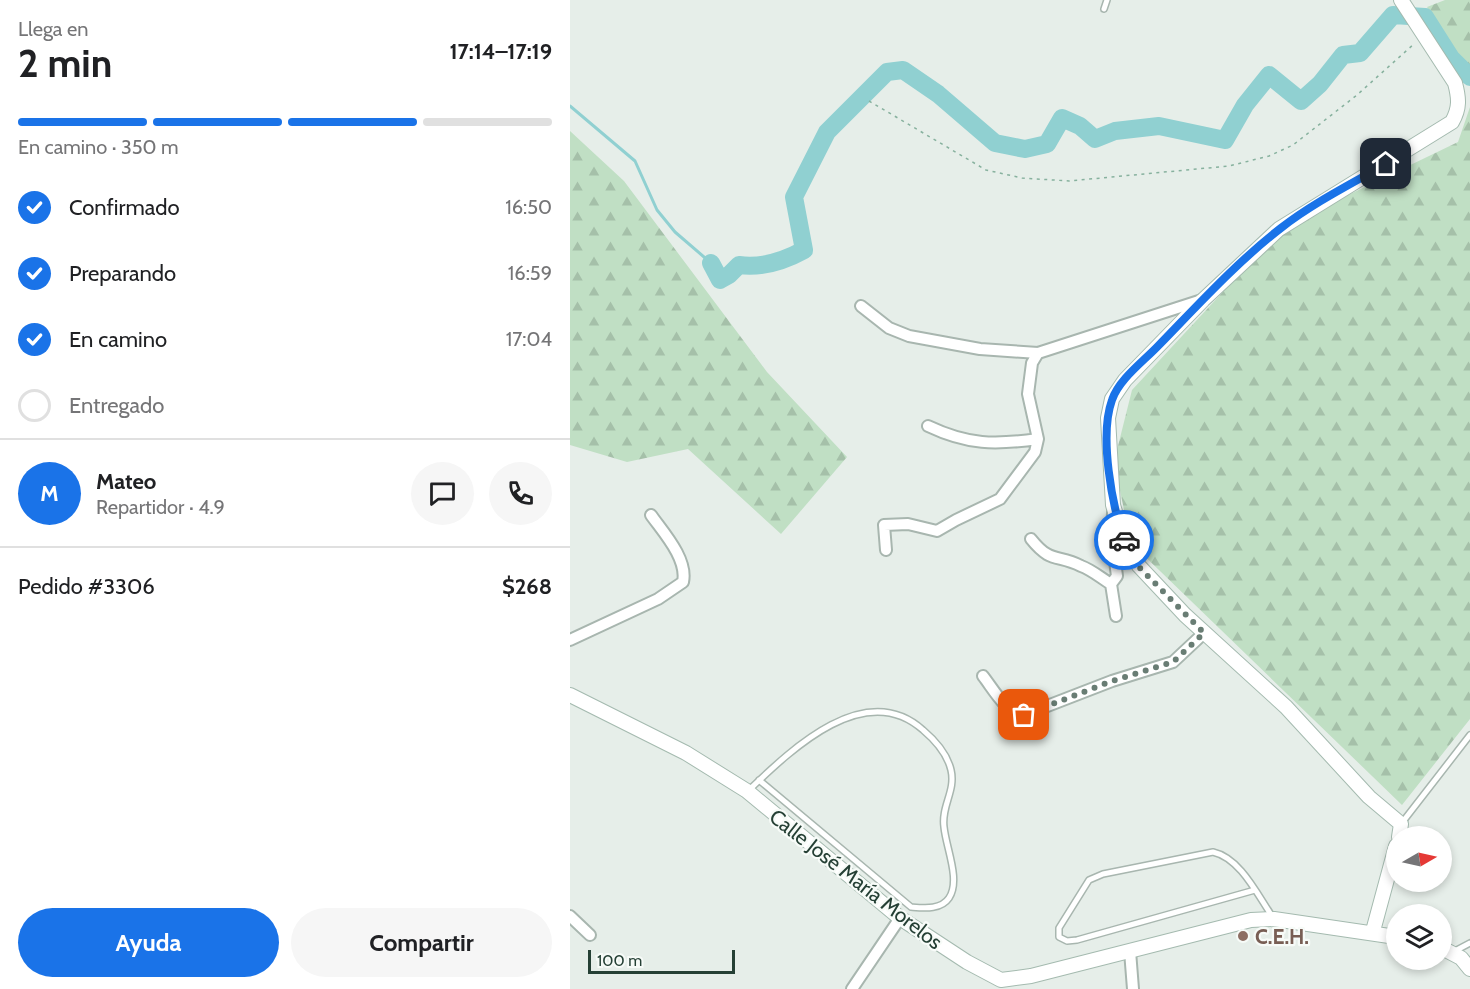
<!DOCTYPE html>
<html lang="es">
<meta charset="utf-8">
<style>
body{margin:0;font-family:Cabin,sans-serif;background:#f6f6f6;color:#202124;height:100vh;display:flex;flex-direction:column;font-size:22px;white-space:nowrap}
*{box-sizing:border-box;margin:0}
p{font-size:20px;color:#757577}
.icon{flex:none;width:33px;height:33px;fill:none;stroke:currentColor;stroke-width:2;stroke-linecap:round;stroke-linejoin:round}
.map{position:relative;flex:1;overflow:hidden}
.drawer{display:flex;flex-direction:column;background:#fff;width:570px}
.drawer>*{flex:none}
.needle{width:39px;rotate:81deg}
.controls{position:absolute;left:816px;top:826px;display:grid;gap:12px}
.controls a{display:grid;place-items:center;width:66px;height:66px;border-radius:50%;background:#fff;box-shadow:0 3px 9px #0003;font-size:30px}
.scale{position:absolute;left:18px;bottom:15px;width:147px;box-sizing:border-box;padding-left:6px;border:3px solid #254035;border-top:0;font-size:16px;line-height:21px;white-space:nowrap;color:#254035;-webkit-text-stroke:4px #f7fbf8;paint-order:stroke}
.pin{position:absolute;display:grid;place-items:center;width:51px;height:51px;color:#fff;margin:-26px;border-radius:12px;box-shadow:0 3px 9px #0006}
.courier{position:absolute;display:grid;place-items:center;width:60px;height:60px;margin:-30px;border:4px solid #1a73e8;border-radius:50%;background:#fff;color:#222;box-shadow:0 2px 8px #0007}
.summary em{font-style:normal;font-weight:700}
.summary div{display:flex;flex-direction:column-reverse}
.summary{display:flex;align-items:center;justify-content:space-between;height:102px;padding:0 18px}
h1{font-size:39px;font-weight:700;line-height:45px}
.bar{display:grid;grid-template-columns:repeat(4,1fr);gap:9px 6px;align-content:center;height:72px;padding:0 18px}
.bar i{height:8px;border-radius:4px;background:#e0e0e0}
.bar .selected{background:#1a73e8}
.bar p{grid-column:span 4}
.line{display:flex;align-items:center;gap:15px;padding:0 18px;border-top:2px solid #e0e0e0}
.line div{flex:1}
.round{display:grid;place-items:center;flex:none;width:63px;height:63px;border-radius:32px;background:#f6f6f6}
ol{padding:0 18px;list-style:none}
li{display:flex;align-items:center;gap:18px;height:66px}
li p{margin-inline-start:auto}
li .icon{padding:6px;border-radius:50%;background:#1a73e8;color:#fff;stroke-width:4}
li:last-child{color:#757577}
li i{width:33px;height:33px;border:3px solid #e0e0e0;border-radius:50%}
.primary-button{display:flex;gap:12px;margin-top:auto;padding:12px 18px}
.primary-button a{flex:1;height:69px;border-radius:36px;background:#1a73e8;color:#fff;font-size:24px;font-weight:700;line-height:69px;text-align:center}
.primary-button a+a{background:#f6f6f6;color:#202124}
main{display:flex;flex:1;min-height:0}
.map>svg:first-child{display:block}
.forest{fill:url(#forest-firs)}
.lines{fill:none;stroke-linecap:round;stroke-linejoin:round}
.stream{stroke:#90d0d1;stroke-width:3}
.river{stroke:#90d0d1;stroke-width:18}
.lane-casing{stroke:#a8b6af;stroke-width:8}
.street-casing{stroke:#a8b6af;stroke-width:14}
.secondary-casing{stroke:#a4baaf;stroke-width:16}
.path{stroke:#87b19e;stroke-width:1.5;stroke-dasharray:3 4.5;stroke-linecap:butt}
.lane{stroke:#fff;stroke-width:5}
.street{stroke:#fff;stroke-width:10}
.secondary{stroke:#fff;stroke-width:14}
.done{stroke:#697d74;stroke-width:6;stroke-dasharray:0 10.8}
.route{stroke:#1a73e8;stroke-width:8}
.education-dot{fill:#8d6e63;stroke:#f7fbf8;stroke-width:2}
.labels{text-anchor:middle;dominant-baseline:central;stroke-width:4.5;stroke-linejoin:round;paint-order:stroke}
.street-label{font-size:21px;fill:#254035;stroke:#f7fbf8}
.education-label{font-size:21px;font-weight:bold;fill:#785e54;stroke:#f7fbf8;text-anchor:start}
</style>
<main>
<section class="drawer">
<div class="summary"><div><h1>2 min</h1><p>Llega en</p></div><em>17:14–17:19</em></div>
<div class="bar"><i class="selected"></i><i class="selected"></i><i class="selected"></i><i></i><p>En camino · 350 m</p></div>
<ol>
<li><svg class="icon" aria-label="check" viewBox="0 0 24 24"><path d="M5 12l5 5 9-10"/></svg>Confirmado<p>16:50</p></li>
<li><svg class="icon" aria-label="check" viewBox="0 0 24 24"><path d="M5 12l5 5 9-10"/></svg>Preparando<p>16:59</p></li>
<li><svg class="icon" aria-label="check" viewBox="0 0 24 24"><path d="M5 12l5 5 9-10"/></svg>En camino<p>17:04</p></li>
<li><i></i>Entregado</li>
</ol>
<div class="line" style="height:108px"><b class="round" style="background:#1a73e8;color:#fff">M</b><div><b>Mateo</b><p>Repartidor · 4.9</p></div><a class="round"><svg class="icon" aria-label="chat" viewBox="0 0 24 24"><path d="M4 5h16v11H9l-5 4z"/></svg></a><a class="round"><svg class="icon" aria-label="phone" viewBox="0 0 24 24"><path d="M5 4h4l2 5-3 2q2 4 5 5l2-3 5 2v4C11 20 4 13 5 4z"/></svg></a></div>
<div class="line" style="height:78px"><div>Pedido #3306</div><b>$268</b></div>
<div class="primary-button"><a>Ayuda</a><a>Compartir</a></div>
</section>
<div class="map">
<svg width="900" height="989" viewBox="0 0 900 989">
<defs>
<pattern id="forest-firs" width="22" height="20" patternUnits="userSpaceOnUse" patternTransform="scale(1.5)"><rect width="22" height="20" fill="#c0dfc4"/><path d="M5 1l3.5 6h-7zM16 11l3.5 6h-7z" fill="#a5c0a9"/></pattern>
</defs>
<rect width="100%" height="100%" fill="#e6eee9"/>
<path class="forest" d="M 875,0 L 900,0 L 900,72 L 857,7 Z
M 900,107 L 900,719 L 832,805 L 561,543 L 544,462 L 562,390 L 714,226 L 888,142 Z
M 0,131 L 54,181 L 197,372 L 277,457 L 211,534 L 118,449 L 57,462 L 0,445 Z"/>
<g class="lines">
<path class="stream" d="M 0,106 L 65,161 L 87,210 L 105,232 L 141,263"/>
<path class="river" d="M 141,263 L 150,280 L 159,275 L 169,265 C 192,268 214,261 234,250 L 224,197 L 257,132 L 317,72 L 333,70 L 368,94 L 425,143 L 455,149 L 477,144 L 492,118 L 510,126 L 525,139 L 545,131 L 589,126 L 655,140 L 675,105 L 699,75 L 731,101 L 750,84 L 773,55 L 790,53 L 823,15 L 855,17 L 881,58 L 900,77"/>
<defs>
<path id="lane" d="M 534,9 L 537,0
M 179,790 C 221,750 295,678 353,730 C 366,741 377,753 381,770 C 386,791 371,806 374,827 C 376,848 391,880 379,898 C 371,910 354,908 341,907 L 189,780
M 831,824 L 900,735
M 685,890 L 507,940 L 497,941 L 489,937 L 489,928 L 519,880 L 533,874 L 643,852 C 670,858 687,894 702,916
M 883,952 L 900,943"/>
<path id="street" d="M 291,306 L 319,328 L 339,336 L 410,349 L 468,353 L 632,300
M 358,426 C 398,445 425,445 468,439
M 543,512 L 542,539 L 547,576 L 541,584 L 546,616
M 461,539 C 481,564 487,554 511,566 C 522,570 531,578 541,584
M 316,550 L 314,525 L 338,524 L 367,531 L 386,520 L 430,499 L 465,452 L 468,439 L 458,394 L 462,363 L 468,353
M 0,640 L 88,599 L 113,582 C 118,559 93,532 81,515
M 413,676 C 424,690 435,712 454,715 L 542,681 L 603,662 L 634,633
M 0,916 L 20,935
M 560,951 L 563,989
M 282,989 L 330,918"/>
<path id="secondary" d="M 0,695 L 116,753 L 177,791 L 330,918 L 397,962 L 431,980 L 461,976 L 681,920 L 704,919 L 826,937
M 829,837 L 831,824 L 799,797 L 716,707 L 615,615 L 569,566 L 555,545 L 543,505 L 538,418 L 542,399 L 555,380 L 633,300 L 709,229 L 882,122 C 890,108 889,98 885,83 L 831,0
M 803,931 L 826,846
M 872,948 L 891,958 L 900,969"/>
</defs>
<use href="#lane" class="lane-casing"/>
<use href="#street" class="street-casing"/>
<use href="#secondary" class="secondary-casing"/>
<path class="path" d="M 299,101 L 416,170 L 452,178 L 499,181 L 659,166 L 699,156 L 723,145 L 787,95 L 845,43"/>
<use href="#lane" class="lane"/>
<use href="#street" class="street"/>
<use href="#secondary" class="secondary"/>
</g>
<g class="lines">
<path class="done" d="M 454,715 L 542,681 L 603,662 L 634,633 L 568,566 L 554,540"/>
<path class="route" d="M 554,540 C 542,505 529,436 542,400 C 549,379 574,361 589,345 C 628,305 667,262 711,228 C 743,203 781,184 816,164"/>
</g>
<circle class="education-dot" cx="673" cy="936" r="6"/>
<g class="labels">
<g class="street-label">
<text transform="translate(286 879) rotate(38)">Calle José María Morelos</text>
</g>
<g class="education-label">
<text x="685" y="936">C.E.H.</text>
</g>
</g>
</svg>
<div class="controls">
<a><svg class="needle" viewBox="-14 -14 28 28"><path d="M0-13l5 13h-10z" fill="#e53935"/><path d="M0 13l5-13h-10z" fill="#757577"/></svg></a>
<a><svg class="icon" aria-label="layers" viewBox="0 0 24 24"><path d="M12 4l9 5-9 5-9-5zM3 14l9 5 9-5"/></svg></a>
</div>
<div class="scale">100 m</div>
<div class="pin" style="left:454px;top:715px;background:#ea580c"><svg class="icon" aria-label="bag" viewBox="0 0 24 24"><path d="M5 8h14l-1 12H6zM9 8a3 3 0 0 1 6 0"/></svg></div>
<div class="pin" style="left:816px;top:164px;background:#1f2937"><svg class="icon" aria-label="home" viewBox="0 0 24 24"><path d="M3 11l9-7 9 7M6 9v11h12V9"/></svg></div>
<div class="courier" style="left:554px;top:540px"><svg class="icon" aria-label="car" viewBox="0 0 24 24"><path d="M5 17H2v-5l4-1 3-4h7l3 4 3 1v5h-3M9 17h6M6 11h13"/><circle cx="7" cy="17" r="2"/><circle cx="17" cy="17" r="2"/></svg></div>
</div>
</main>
